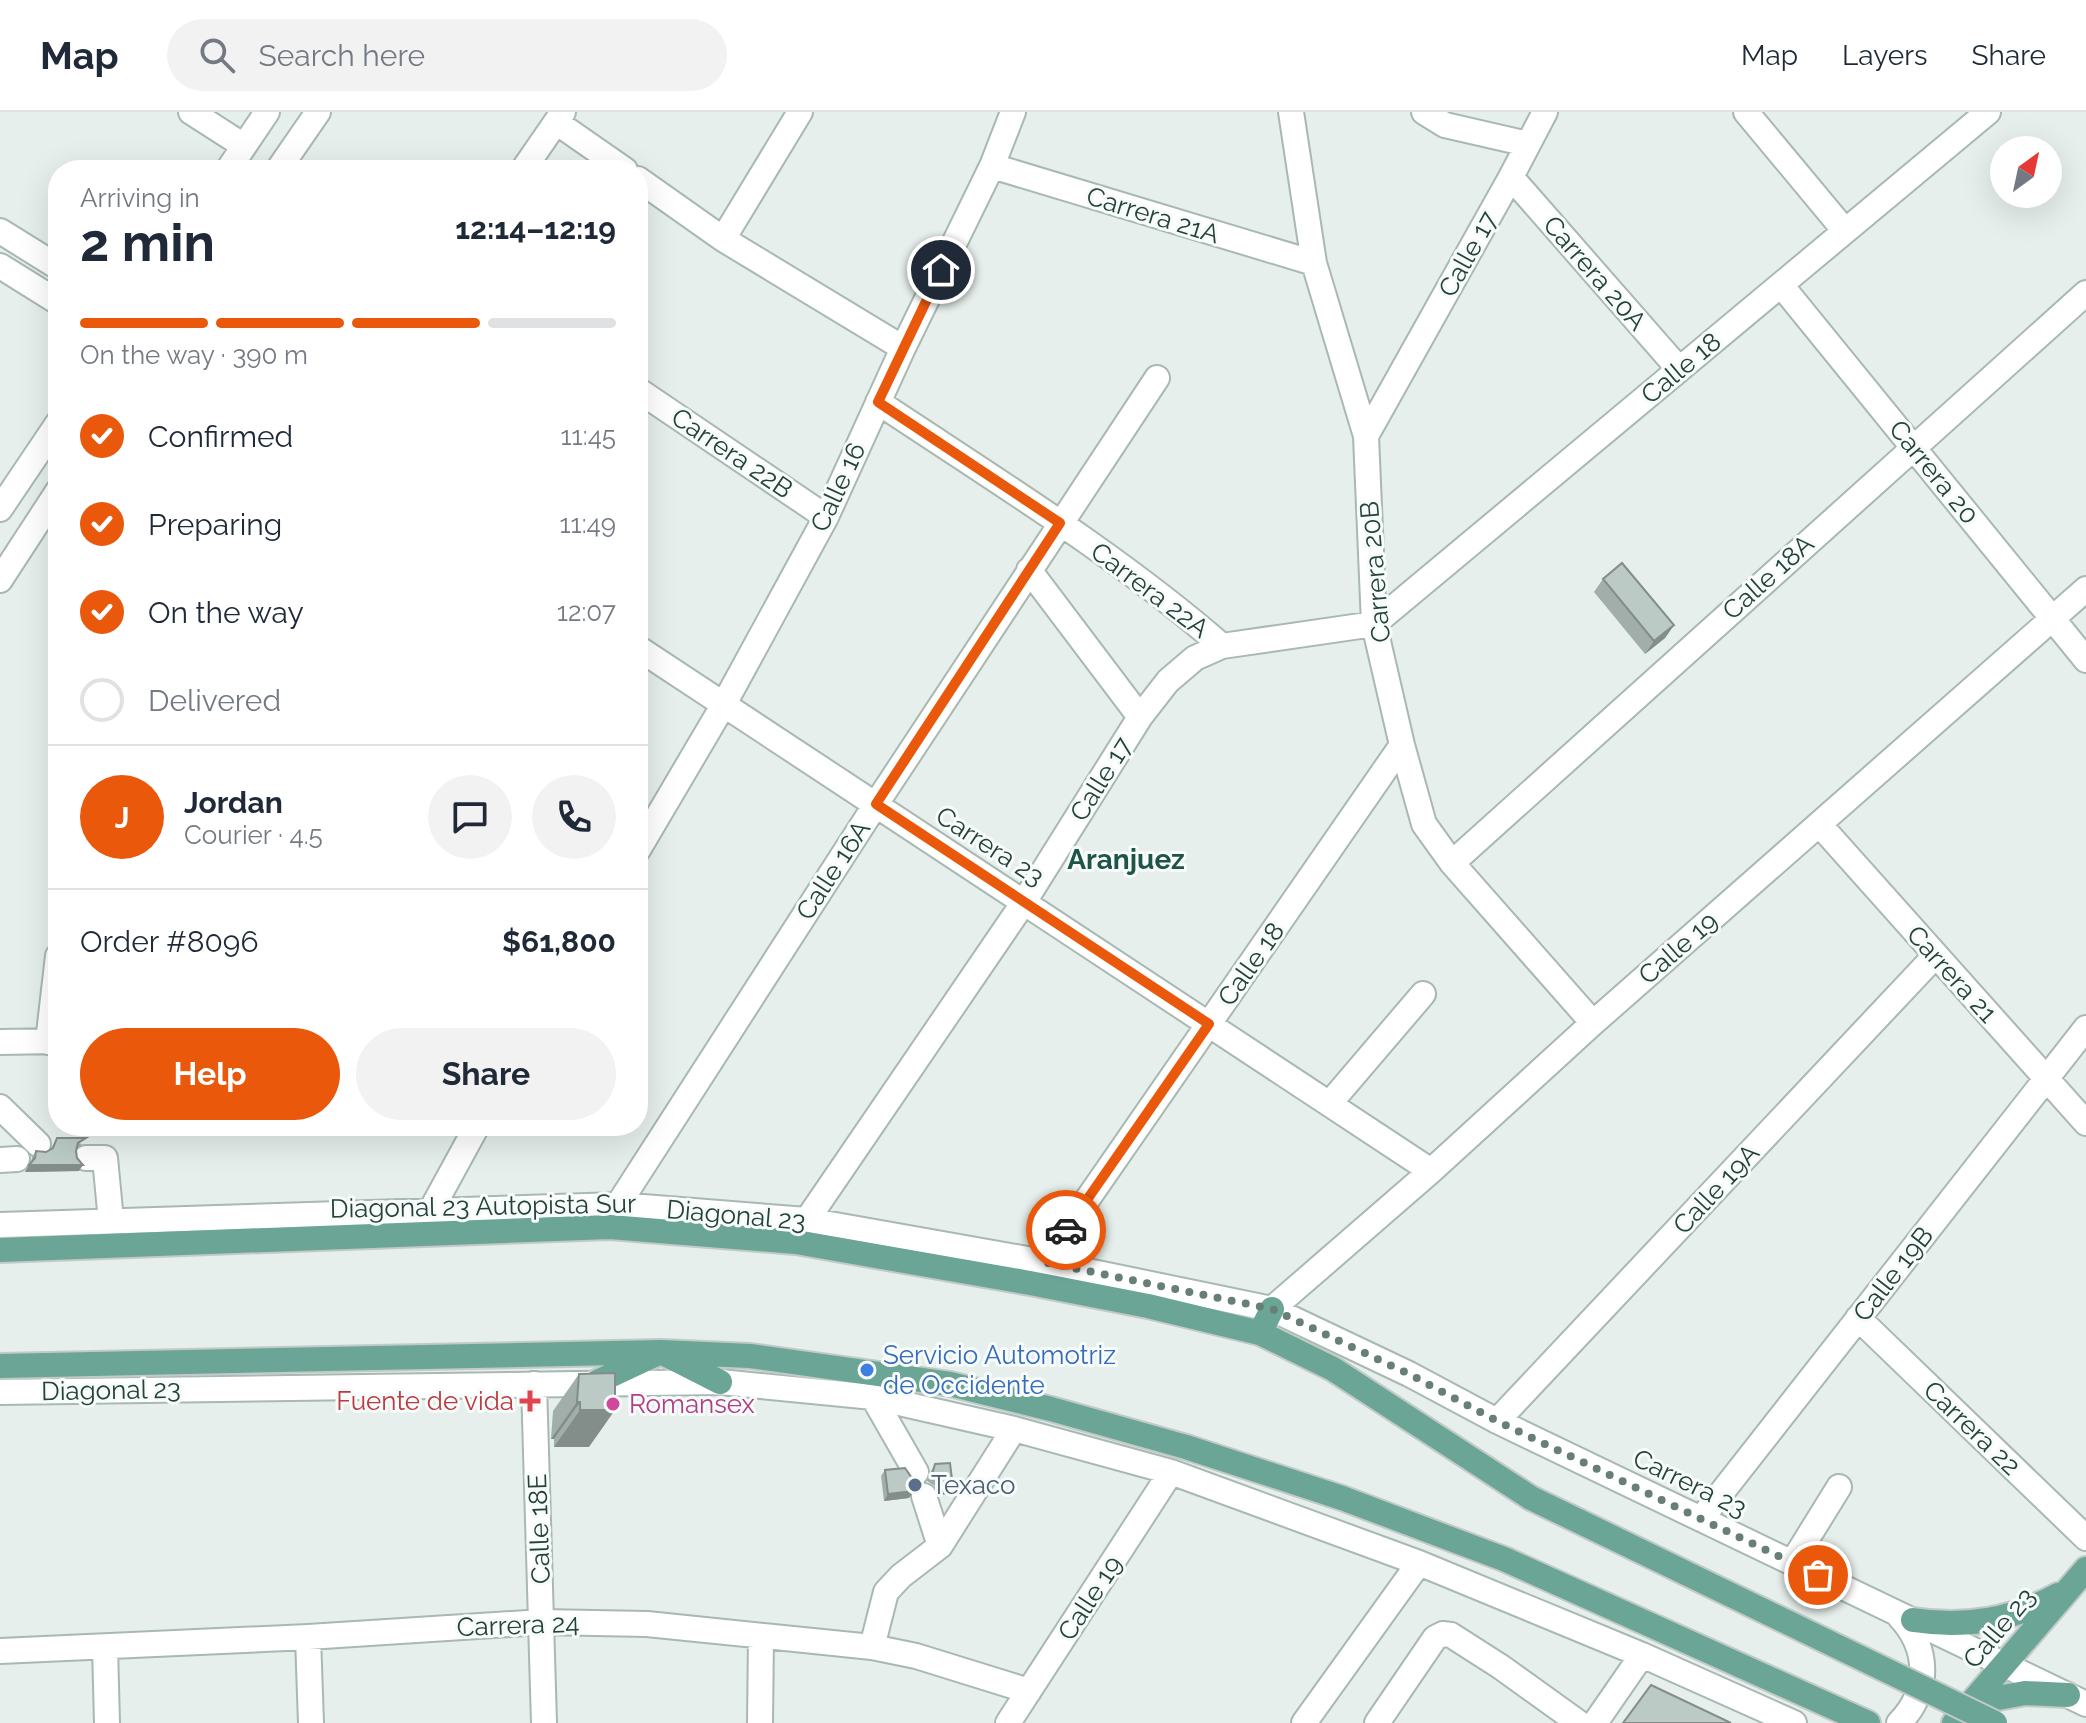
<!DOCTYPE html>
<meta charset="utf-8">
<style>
body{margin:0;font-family:Raleway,sans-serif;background:#f2f2f3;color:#1f2937;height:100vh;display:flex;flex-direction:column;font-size:30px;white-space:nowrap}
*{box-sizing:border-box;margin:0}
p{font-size:26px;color:#747a83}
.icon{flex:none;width:44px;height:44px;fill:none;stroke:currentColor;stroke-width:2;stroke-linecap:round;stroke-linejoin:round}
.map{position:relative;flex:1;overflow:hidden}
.sheet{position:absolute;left:48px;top:48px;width:600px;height:976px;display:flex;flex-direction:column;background:#fff;border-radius:32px;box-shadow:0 8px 32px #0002}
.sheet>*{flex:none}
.needle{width:52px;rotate:33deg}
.controls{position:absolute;left:1990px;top:24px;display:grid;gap:16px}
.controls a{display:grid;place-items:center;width:72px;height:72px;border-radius:50%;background:#fff;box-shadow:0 8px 32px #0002;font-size:40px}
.pin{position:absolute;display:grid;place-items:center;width:68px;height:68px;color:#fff;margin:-34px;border:4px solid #fff;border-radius:50%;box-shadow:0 2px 8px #0007}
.courier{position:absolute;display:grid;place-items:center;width:80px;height:80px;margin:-40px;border:6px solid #ea580c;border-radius:50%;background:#fff;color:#222;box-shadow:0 2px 10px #0007}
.summary em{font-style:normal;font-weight:700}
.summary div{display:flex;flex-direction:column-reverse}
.summary{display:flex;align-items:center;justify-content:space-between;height:136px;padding:0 32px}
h1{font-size:52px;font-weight:700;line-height:60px}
.bar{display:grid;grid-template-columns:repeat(4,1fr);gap:12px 8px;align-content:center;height:96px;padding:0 32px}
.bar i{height:10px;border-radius:6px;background:#e0e1e3}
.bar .on{background:#ea580c}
.bar p{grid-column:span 4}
.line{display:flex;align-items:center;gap:20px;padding:0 32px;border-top:2px solid #e0e1e3}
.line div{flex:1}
.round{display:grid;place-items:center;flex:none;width:84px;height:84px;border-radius:42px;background:#f2f2f3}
ol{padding:0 32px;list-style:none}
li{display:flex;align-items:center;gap:24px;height:88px}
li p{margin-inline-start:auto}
li .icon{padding:8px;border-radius:50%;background:#ea580c;color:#fff;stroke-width:4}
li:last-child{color:#747a83}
li i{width:44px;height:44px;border:4px solid #e0e1e3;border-radius:50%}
.primary-button{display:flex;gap:16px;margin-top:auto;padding:16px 32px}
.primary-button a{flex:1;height:92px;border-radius:48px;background:#ea580c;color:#fff;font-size:32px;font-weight:700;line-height:92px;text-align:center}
.primary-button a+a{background:#f2f2f3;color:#1f2937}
header{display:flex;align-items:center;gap:48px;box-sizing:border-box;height:112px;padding:0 40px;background:#fff;border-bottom:2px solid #e0e1e3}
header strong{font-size:38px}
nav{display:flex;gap:44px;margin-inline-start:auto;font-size:28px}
.search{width:560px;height:72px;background:#f2f2f3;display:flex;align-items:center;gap:20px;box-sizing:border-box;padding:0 28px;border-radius:44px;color:#747a83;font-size:30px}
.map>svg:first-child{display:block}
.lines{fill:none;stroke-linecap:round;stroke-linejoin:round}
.minor-casing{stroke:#a8b8b2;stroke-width:28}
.major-casing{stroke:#c2cac8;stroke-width:28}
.minor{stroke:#fff;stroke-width:24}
.major{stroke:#6aa596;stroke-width:24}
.major-bridge-casing{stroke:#c2cac8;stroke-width:28;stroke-linecap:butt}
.major-bridge{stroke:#6aa596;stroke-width:24}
.wall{fill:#a1aea9}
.shaded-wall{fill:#838d89}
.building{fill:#bbcac4;stroke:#838d89;stroke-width:2}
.done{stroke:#687f78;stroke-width:8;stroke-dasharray:0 14.4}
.route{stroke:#ea580c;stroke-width:10}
.shop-dot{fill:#3f7fe0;stroke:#f7fbf9;stroke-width:3}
.health-dot{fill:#e0444e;stroke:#f7fbf9;stroke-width:3}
.hotel-dot{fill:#d1479c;stroke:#f7fbf9;stroke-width:3}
.service-dot{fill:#5c6f8a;stroke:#f7fbf9;stroke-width:3}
.labels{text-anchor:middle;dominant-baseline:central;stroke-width:6;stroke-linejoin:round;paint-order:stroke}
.street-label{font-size:26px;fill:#24423a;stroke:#f7fbf9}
.shop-label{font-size:26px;fill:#366cbe;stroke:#f7fbf9;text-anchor:start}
.health-label{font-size:26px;fill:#be3a42;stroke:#f7fbf9;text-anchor:end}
.hotel-label{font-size:26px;fill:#b23c85;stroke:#f7fbf9;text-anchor:start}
.service-label{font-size:26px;fill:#4e5e75;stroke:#f7fbf9;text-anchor:start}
.neighbourhood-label{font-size:28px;font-weight:bold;fill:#1f5548;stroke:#f7fbf9}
</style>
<header>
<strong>Map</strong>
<div class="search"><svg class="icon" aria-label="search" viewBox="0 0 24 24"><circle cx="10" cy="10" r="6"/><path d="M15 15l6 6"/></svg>Search here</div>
<nav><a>Map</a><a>Layers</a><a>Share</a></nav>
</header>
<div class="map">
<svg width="2086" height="1611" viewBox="0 0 2086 1611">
<rect width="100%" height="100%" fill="#e6efeb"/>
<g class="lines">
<defs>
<path id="minor" d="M 191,0 L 244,34
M 1291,0 L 1314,151 L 1366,324 L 1374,512 L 1402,633 L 1424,712 L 1452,751 L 1593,911
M 1424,0 L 1445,13 L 1528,32
M 1746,0 L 1845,119
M 556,10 L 625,58
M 992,54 L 1314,151
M 228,58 L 267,0
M 278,58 L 318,0
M 523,58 L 563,0
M 1511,65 L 1679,257
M 638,67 L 723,127 L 903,236
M 0,119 L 58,155
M 723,127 L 800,0
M 0,154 L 58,190
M 1781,173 L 2086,548
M 638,278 L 826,405
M 878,290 C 995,368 1116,442 1222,534
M 1366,324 L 1511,65 L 1545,0
M 0,397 L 58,311
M 1029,458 L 1140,605
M 0,468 L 58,379
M 638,536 L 1431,1059
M 1819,712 L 2086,1011
M 638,738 L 724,592 L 826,405 L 903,236 L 992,54 L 1013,0
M 1452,751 L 2086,181
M 0,930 L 58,929
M 48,930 L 58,844
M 1330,991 L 1423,882
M 0,995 L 38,1032
M 86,1046 L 105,1046 L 111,1109
M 0,1048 L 17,1047
M 618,1093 L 876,692 L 1157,266
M 430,1100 L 477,1014
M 807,1108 L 1024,790 L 1140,605 L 1168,569 L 1195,546 L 1222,534 L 1374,512 L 1988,0
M 0,1113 L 618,1093 L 807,1108 L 1044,1150 L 1272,1197 L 1409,1262 L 1497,1309 L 2086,1592
M 1044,1150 L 1402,633
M 1272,1197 L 1431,1059 L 1593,911 L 2086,477
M 1858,1206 L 2086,1426
M 534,1272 L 544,1611
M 0,1280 L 720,1270 L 873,1285 L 1014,1317 L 1171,1360 L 1419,1451 L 1642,1543 L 1794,1611
M 873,1285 L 916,1360
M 1497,1309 L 1935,844
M 924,1384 L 940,1434
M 1701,1407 L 2086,916
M 1792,1451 L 1839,1375
M 308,1525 L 311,1611
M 105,1535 L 107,1611
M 872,1535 L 886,1480 L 901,1464 L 940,1434 L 1014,1317
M 0,1539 L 308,1525 L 542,1510 L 647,1512 L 872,1535 L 916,1544 L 1029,1579
M 760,1611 L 761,1524
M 1008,1611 L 1171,1360
M 1304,1611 L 1419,1451
M 1377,1611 L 1435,1526 L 1443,1522 L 1451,1523 L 1501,1555 L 1579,1611
M 1595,1611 L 1642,1543
M 1899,1611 C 1930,1579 1930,1537 1899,1504"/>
<path id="major" d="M 0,1138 L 610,1115 L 796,1130 L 1030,1171 L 1148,1194 L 1260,1221 L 1333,1257 L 1531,1386
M 1260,1221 L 1272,1197
M 0,1254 L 661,1240 L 750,1244 L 950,1272 L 1051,1297 L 1186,1335 L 1342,1386 L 1504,1447 L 1868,1611
M 597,1270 L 661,1240 L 720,1270
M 1913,1508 C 1966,1516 2012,1508 2058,1483
M 1971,1591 L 2025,1581 L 2068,1583
M 1954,1611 L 2086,1457"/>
</defs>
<use href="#minor" class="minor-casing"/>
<use href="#major" class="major-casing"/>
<use href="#minor" class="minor"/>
<use href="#major" class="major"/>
<defs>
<path id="major-bridge" d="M 1531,1386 L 1995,1611"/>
</defs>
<use href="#major-bridge" class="major-bridge-casing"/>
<use href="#major-bridge" class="major-bridge"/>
</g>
<path class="wall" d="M 1603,467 L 1674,513 L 1665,526 L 1645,542 L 1594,480 Z
M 57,1026 L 82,1032 L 77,1036 L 76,1039 L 79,1059 L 25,1060 L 31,1051 L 32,1045 L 36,1039 L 46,1040 L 50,1038 Z
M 579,1262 L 589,1335 L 554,1335 L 554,1327 L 551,1327 L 553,1299 Z
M 935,1352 L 953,1375 L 948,1382 L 939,1383 L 935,1374 L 927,1369 L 931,1359 Z
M 885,1358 L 909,1386 L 884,1389 L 881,1364 Z"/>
<path class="shaded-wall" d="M 1674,513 L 1665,526 L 1645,542 L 1654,529 Z
M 29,1053 L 83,1053 L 79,1059 L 25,1060 Z
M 577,1290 L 580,1290 L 554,1327 L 551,1327 Z
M 580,1298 L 615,1298 L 589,1335 L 554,1335 Z
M 953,1375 L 948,1382 L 939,1383 L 944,1376 Z
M 914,1379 L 909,1386 L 884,1389 L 888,1382 Z"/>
<path class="building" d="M 1622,451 L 1674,513 L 1654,529 L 1603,467 Z
M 57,1026 L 86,1026 L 78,1031 L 76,1039 L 77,1046 L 83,1053 L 29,1053 L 35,1046 L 36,1039 L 46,1040 L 53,1036 Z
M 615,1261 L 615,1298 L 580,1298 L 580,1290 L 577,1290 L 579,1262 Z
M 950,1351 L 953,1375 L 944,1376 L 939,1367 L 932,1363 L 935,1352 Z
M 905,1356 L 912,1366 L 917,1368 L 914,1379 L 888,1382 L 885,1358 Z
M 1651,1573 L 1731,1611 L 1623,1611 Z"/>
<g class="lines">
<path class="done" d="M 1066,1118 L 1044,1150 L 1272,1197 L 1409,1262 L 1497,1309 L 1818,1463"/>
<path class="route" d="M 941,158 L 878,290 L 1060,411 L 876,692 L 1209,912 L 1066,1118"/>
</g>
<circle class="shop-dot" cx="867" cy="1258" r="8"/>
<path class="health-dot" d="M526 1277h8v8h8v8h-8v8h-8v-8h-8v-8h8z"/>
<circle class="hotel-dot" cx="613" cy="1292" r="8"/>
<circle class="service-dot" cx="915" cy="1373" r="8"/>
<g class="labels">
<g class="street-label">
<text transform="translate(1153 103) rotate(17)">Carrera 21A</text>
<text transform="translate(1468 142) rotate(-61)">Calle 17</text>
<text transform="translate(1595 161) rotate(49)">Carrera 20A</text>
<text transform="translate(1681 256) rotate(-40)">Calle 18</text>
<text transform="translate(732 341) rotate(34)">Carrera 22B</text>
<text transform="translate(1934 360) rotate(51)">Carrera 20</text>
<text transform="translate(838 375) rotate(-65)">Calle 16</text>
<text transform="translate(1375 460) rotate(-95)">Carrera 20B</text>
<text transform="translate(1768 465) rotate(-42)">Calle 18A</text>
<text transform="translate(1150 478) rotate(37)">Carrera 22A</text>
<text transform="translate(1101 667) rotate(-58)">Calle 17</text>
<text transform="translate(990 734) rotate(33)">Carrera 23</text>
<text transform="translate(833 758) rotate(-57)">Calle 16A</text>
<text transform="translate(1678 836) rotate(-41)">Calle 19</text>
<text transform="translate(1251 852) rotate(-55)">Calle 18</text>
<text transform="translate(1952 862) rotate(48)">Carrera 21</text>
<text transform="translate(1716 1077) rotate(-47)">Calle 19A</text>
<text transform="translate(483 1094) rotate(-1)">Diagonal 23 Autopista Sur</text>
<text transform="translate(736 1103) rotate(5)">Diagonal 23</text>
<text transform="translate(1893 1162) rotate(-52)">Calle 19B</text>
<text transform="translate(111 1278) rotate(-1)">Diagonal 23</text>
<text transform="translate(1972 1316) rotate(44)">Carrera 22</text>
<text transform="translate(1690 1371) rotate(26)">Carrera 23</text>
<text transform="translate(539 1417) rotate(-92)">Calle 18E</text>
<text transform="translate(1090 1486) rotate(-57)">Calle 19</text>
<text transform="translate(518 1513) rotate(-2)">Carrera 24</text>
<text transform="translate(1999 1516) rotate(-50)">Calle 23</text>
</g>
<g class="shop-label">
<text x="883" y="1243">Servicio Automotriz<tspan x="883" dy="30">de Occidente</tspan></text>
</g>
<g class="health-label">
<text x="514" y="1289">Fuente de vida</text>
</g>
<g class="hotel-label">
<text x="629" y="1292">Romansex</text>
</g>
<g class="service-label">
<text x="931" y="1373">Texaco</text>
</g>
<g class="neighbourhood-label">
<text x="1126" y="747">Aranjuez</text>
</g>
</g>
</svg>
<div class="controls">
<a><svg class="needle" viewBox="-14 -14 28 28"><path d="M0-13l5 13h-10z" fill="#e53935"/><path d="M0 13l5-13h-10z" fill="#747a83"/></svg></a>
</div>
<div class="pin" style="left:1818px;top:1463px;background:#ea580c"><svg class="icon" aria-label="bag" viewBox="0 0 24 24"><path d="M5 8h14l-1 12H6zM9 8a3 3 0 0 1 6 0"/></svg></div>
<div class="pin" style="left:941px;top:158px;background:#1f2937"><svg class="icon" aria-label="home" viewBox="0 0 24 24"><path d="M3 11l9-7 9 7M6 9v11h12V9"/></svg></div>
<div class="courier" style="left:1066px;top:1118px"><svg class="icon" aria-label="car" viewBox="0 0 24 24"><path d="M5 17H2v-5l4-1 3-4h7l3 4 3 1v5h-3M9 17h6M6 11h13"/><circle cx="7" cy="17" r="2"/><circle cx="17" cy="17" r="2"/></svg></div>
<section class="sheet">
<div class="summary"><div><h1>2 min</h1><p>Arriving in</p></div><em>12:14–12:19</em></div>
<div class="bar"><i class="on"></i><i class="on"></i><i class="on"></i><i></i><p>On the way · 390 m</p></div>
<ol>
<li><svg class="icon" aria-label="check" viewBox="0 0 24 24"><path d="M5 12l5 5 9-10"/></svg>Confirmed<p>11:45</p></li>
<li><svg class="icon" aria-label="check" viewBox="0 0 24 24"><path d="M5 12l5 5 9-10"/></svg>Preparing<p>11:49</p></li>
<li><svg class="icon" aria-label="check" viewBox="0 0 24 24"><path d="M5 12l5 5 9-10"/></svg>On the way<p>12:07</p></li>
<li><i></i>Delivered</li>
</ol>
<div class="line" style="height:144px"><b class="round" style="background:#ea580c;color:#fff">J</b><div><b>Jordan</b><p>Courier · 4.5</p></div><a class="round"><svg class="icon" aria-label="chat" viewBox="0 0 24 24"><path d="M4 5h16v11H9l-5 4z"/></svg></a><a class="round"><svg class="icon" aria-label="phone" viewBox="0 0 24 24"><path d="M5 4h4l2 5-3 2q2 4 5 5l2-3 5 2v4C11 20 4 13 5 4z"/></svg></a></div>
<div class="line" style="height:104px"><div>Order #8096</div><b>$61,800</b></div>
<div class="primary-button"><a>Help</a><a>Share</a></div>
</section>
</div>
